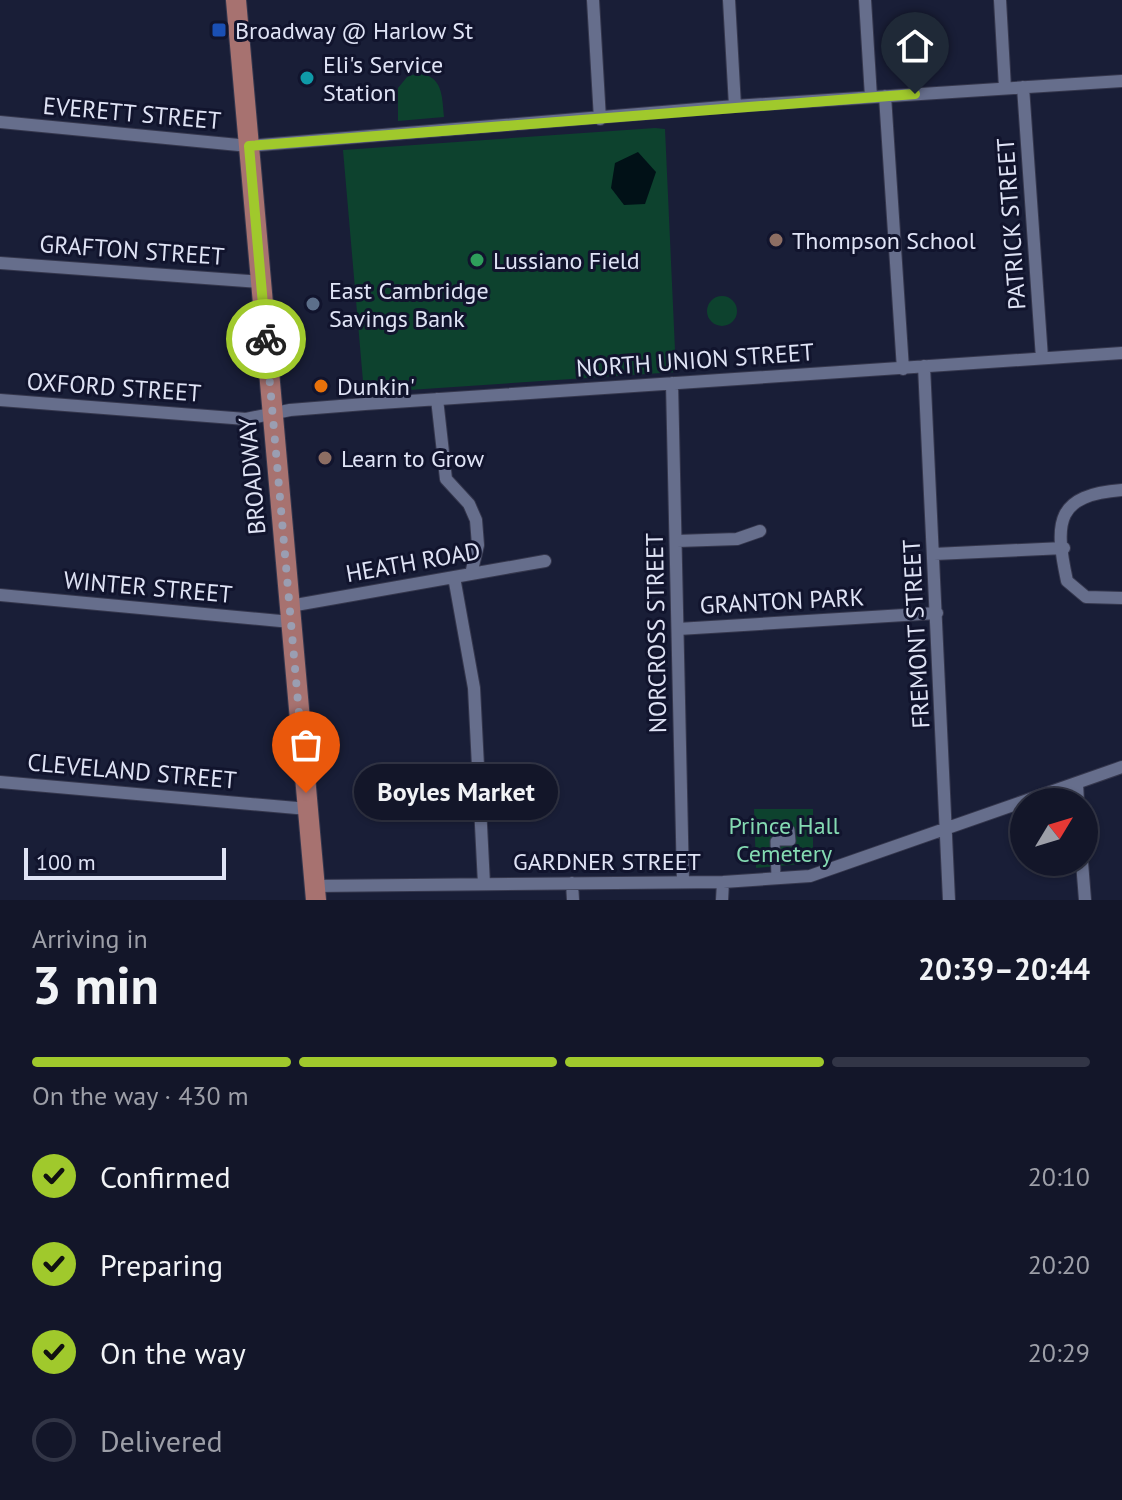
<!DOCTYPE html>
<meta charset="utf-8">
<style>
body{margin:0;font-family:"PT Sans",sans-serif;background:#202335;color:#f1f3f6;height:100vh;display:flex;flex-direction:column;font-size:30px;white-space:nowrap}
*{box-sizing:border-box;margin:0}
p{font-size:26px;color:#9d9fa8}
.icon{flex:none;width:44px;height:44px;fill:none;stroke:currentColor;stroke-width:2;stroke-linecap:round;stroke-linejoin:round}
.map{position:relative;height:900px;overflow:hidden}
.sheet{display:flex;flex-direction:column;background:#131629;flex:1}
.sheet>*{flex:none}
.needle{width:52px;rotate:52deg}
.tools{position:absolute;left:1010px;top:788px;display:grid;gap:16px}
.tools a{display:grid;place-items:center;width:88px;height:88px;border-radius:50%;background:#131629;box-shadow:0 2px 6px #0004,0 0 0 2px #323546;font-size:40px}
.scale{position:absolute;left:24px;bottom:20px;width:202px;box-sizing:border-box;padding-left:8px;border:4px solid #dfe3f5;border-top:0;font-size:22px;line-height:28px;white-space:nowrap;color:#dfe3f5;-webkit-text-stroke:6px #11142d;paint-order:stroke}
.pin{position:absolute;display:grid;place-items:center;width:68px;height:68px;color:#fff;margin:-82px -34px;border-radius:50% 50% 50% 0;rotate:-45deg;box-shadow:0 0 8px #0007}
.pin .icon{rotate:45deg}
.courier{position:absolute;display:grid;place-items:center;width:80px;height:80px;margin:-40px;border:6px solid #a0c92c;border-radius:50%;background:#fff;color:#222;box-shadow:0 2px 10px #0007}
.bubble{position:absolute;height:56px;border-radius:28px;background:#131629;box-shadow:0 2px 6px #0004,0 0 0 2px #323546;font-size:26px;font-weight:800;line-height:56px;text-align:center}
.overview em{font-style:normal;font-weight:800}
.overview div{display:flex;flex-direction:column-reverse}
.overview{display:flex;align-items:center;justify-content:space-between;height:136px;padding:0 32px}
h1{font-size:52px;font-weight:800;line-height:60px}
.bar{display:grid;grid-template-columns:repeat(4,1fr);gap:12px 8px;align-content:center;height:96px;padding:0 32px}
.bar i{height:10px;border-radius:6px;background:#323546}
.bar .selected{background:#a0c92c}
.bar p{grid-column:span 4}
ol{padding:0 32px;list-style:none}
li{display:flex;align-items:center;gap:24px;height:88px}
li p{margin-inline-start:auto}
li .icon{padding:8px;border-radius:50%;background:#a0c92c;color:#111;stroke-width:4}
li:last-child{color:#9d9fa8}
li i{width:44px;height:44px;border:4px solid #323546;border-radius:50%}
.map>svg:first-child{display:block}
.green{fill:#0d422e}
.water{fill:#011117}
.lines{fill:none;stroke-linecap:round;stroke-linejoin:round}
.pedestrian-casing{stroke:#35374d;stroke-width:11}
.minor-casing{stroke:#35374d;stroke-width:14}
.primary-casing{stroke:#35374d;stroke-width:22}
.pedestrian{stroke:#666e8c;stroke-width:9}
.minor{stroke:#666e8c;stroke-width:12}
.primary{stroke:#a77270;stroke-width:20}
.done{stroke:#9a9eb2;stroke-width:8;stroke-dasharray:0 14.4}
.route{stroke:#a0c92c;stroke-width:10}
.transit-dot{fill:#1a4fb4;stroke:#11142d;stroke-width:3}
.culture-dot{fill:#0f9aa8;stroke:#11142d;stroke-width:3}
.education-dot{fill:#8d6e63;stroke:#11142d;stroke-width:3}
.leisure-dot{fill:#2e9e5b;stroke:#11142d;stroke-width:3}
.service-dot{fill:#5c6f8a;stroke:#11142d;stroke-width:3}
.food-dot{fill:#e8710a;stroke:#11142d;stroke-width:3}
.labels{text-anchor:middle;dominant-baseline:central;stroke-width:6;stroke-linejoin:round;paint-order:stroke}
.poi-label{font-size:24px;fill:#dfe3f5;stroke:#11142d;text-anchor:start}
.street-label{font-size:24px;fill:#dfe3f5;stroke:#11142d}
.park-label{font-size:24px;fill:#84dab2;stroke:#11142d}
</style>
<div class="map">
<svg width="1122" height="900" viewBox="0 0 1122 900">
<rect width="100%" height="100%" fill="#191e37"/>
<path class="green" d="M 418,73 C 443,76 442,96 444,117 L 398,121 L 398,88 L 407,77 Z
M 655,128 L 665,129 L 676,372 L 364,393 L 343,150 Z
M707 311a15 15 0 1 1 30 0a15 15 0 1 1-30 0Z
M 754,809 L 813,809 L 813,863 L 756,868 Z"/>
<path class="water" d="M 638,152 L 656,172 L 645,204 L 624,205 L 611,188 L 615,163 Z"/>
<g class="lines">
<defs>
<path id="pedestrian" d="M 776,879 L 775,841 L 791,841 L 790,830 L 777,830 L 778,841"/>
<path id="minor" d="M 593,0 L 600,119
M 729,0 L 735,106
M 865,0 L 871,97
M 1000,0 L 1005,88
M 1023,87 L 1042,358
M 885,96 L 903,369
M 0,122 L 249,146 L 735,106 L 1122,81
M 0,263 L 261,282
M 924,366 L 949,900
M 672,383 L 683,882
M 437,399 L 446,479 L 469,504 L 476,520 L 478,545 L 471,574
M 0,400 L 246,419 L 290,410 L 365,404 L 1122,353
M 1122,490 C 1056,495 1054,521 1067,581 L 1086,597 L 1122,598
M 677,541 L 737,539 L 760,531
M 934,554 L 1064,548
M 454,577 L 474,688 L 484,884
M 0,595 L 291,622
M 290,606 L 545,561
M 678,629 L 937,613
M 0,782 L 308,809
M 1077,783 L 1078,802
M 1082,862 L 1085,900
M 572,883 L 573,900
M 314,886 L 723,882 L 810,876 L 1122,767
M 722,900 L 723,882"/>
<path id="primary" d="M 236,0 L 316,900"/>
</defs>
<use href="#pedestrian" class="pedestrian-casing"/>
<use href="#minor" class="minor-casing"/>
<use href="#primary" class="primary-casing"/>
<use href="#pedestrian" class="pedestrian"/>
<use href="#minor" class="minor"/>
<use href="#primary" class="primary"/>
</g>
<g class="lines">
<path class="done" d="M 266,339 L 306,793"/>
<path class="route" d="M 266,339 L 249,146 L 915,94"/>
</g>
<rect class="transit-dot" x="211" y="22" width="16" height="16" rx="4"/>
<circle class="culture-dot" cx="307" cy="78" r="8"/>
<g class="education-dot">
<circle cx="776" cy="240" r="8"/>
<circle cx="325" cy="458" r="8"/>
</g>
<circle class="leisure-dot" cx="477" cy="260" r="8"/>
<circle class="service-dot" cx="313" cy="304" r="8"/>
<circle class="food-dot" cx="321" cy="386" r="8"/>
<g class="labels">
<g class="poi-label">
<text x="235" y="30">Broadway @ Harlow St</text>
<text x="323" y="64">Eli's Service<tspan x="323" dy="28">Station</tspan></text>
<text x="792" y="240">Thompson School</text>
<text x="493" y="260">Lussiano Field</text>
<text x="329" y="290">East Cambridge<tspan x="329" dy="28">Savings Bank</tspan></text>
<text x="337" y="386">Dunkin'</text>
<text x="341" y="458">Learn to Grow</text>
</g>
<g class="street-label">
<text transform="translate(132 113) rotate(5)">EVERETT STREET</text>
<text transform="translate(1011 224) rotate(-94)">PATRICK STREET</text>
<text transform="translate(132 250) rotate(4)">GRAFTON STREET</text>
<text transform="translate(695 360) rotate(-4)">NORTH UNION STREET</text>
<text transform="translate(114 387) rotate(4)">OXFORD STREET</text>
<text transform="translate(252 476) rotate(-95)">BROADWAY</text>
<text transform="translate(413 562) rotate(-10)">HEATH ROAD</text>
<text transform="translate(148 587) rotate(5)">WINTER STREET</text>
<text transform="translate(782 601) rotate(-3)">GRANTON PARK</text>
<text transform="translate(656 633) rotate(-91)">NORCROSS STREET</text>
<text transform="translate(916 634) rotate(-93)">FREMONT STREET</text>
<text transform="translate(132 771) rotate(5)">CLEVELAND STREET</text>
<text x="607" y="861">GARDNER STREET</text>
</g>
<g class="park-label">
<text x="784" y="825">Prince Hall<tspan x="784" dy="28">Cemetery</tspan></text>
</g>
</g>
</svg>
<div class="tools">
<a><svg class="needle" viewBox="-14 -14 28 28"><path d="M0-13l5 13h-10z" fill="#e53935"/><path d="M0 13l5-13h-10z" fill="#9d9fa8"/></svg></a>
</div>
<div class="scale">100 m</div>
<div class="pin" style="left:306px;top:793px;background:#ea580c"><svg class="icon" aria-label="bag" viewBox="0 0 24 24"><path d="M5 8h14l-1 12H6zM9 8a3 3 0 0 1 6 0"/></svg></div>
<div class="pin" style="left:915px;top:94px;background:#1f2937"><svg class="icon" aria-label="home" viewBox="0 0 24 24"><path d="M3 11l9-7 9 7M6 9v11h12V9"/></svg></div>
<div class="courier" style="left:266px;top:339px"><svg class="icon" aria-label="bike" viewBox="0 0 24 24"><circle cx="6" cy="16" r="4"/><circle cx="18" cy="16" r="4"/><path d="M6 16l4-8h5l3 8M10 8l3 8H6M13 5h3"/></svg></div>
<div class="bubble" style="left:354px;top:764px;width:204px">Boyles Market</div>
</div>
<section class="sheet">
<div class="overview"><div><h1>3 min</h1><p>Arriving in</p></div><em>20:39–20:44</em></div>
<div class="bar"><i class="selected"></i><i class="selected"></i><i class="selected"></i><i></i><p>On the way · 430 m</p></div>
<ol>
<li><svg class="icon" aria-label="check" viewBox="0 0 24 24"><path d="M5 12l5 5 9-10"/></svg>Confirmed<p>20:10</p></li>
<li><svg class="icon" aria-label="check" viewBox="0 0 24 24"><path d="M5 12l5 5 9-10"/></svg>Preparing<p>20:20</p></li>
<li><svg class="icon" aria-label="check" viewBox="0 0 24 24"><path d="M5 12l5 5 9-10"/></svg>On the way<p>20:29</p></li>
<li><i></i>Delivered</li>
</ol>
</section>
